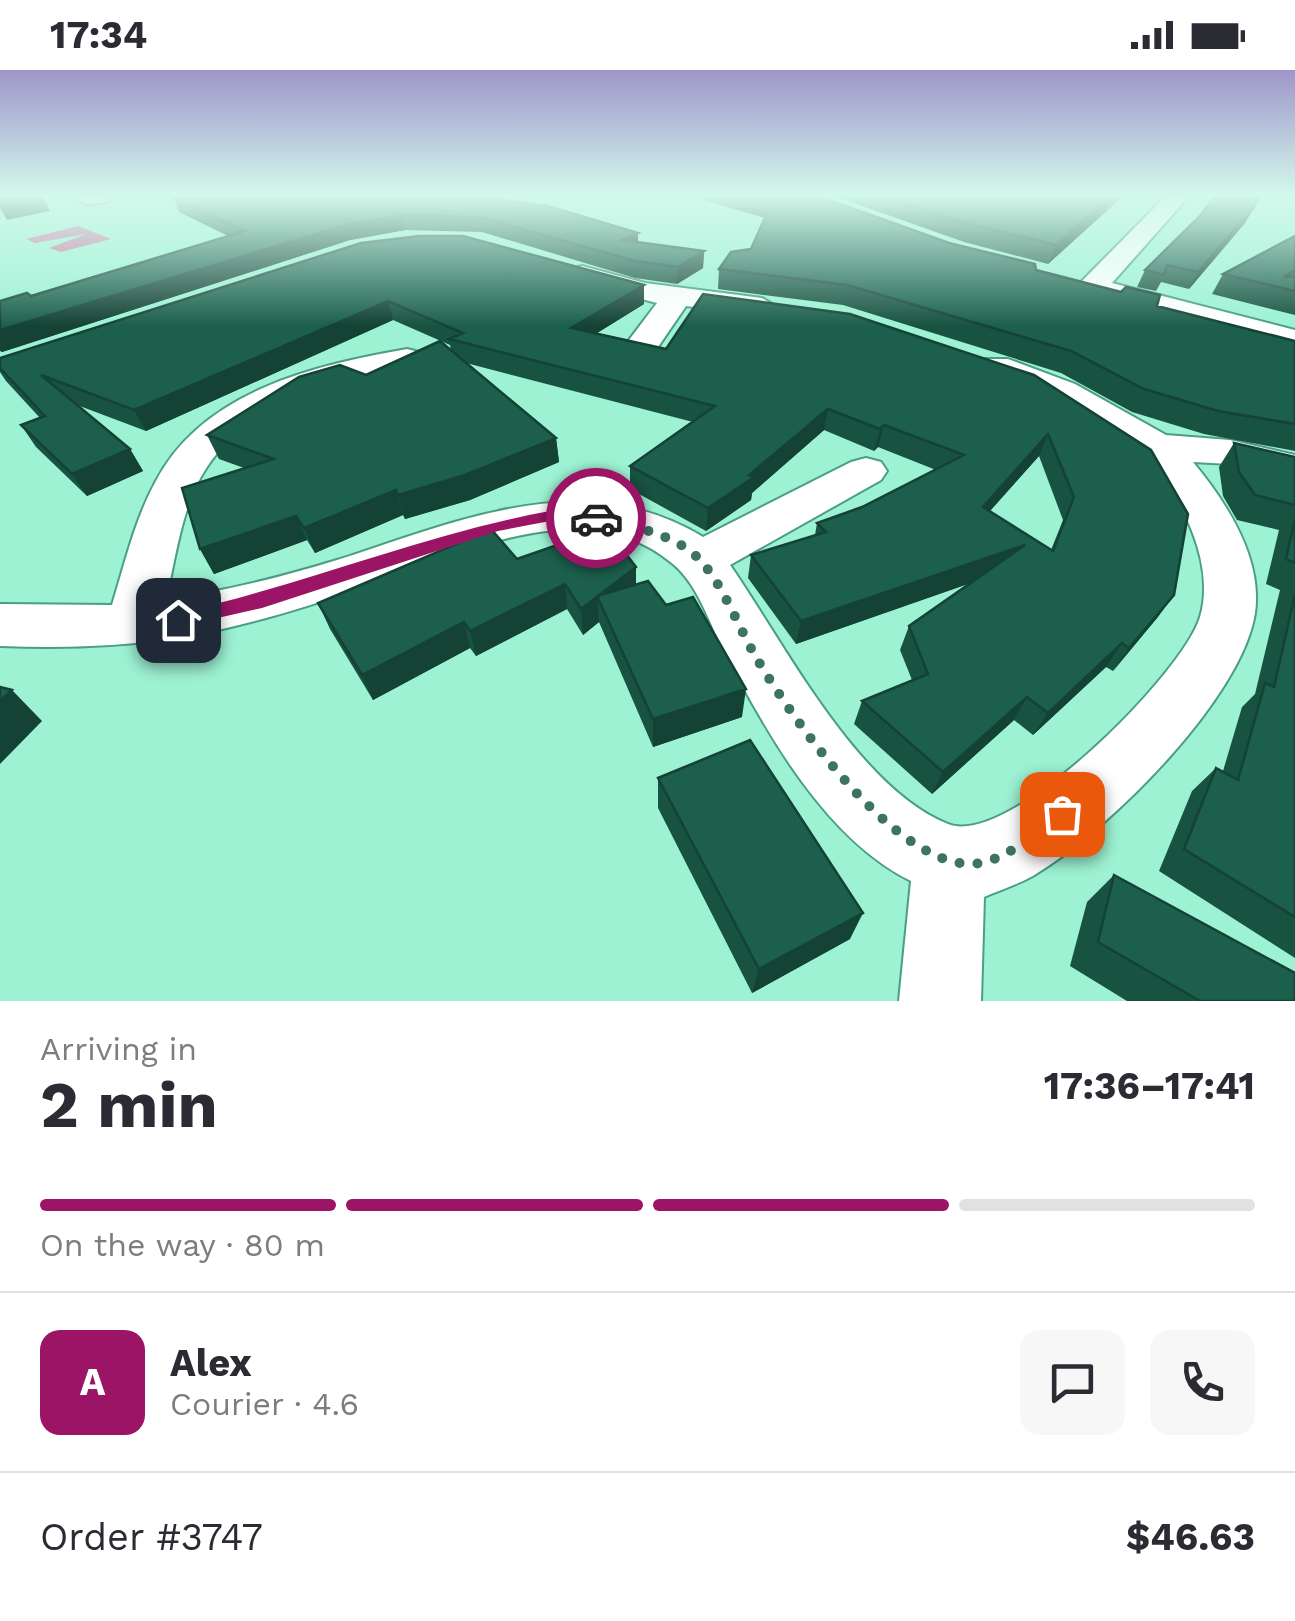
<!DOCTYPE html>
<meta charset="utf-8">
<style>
body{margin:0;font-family:"Work Sans",sans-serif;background:#f7f7f7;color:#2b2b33;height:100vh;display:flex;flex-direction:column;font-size:38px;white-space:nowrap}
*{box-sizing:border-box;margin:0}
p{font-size:32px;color:#7c7c81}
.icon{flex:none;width:55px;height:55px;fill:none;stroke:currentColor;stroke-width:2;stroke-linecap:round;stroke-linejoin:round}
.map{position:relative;height:931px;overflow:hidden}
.drawer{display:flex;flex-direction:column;background:#fff;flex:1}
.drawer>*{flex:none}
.pin{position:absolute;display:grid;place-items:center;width:85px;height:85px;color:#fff;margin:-42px;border-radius:20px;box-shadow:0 5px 15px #0006}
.courier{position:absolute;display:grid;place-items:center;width:100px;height:100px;margin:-50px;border:8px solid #9b1466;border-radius:50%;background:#fff;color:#222;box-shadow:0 2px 12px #0007}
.head em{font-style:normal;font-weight:700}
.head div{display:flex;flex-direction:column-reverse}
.head{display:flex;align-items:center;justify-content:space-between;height:170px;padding:0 40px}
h1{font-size:65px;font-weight:700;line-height:75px}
.bar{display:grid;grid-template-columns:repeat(4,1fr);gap:15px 10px;align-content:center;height:120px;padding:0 40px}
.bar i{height:12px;border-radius:8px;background:#e1e1e2}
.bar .active{background:#9b1466}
.bar p{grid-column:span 4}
.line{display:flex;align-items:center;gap:25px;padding:0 40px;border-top:2px solid #e1e1e2}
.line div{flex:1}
.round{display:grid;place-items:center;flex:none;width:105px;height:105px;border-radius:20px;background:#f7f7f7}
.status{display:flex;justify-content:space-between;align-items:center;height:70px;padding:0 50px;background:#fff;direction:ltr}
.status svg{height:28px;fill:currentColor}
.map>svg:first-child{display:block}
.water{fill:#d0699d}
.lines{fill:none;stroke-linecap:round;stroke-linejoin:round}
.minor-casing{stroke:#499e84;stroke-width:4}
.minor{fill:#fff;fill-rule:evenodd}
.wall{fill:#185241;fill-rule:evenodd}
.shaded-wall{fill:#144235}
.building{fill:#1c5f4c;stroke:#144235;stroke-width:2.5;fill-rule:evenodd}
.route{fill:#9b1466}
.done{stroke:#3d7362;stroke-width:10;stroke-dasharray:0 18}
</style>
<div class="status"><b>17:34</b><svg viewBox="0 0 49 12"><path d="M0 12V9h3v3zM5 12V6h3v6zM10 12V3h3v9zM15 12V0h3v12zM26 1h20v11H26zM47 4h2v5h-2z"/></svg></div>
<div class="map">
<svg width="1295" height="931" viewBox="0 0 1295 931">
<rect width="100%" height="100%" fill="#9df2d4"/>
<path class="water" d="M 78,156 L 111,169 L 61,182 L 49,178 L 86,164 L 35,173 L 26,169 Z"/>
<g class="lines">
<defs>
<path id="minor" d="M 73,126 L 115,126 C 106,136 81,137 73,126 Z
M 1166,126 L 1189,126 L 1112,213 L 1295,260 L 1295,280 L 1082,223 L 1077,217 L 1082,211 Z
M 582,196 L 645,213 L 762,228 L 777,237 L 762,246 L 686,236 L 658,277 L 634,277 L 629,270 L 657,233 L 572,211 L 568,205 L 572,199 Z
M 407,279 L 419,282 L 424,289 L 419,296 C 348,314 251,329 207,397 C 182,434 176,486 166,529 C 224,522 281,507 337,490 C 456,452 584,394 703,467 L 851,392 L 866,388 L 881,392 L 887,401 L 881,410 L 730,495 C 783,571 857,718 948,754 C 1009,779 1183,604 1200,547 C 1216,495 1182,424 1144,388 C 1108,353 1031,322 984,303 L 978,296 L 984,289 L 1008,289 L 1075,314 L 1166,365 L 1230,370 L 1295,385 L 1295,411 L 1230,394 L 1193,392 C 1226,432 1263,488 1255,543 C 1242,628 1110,758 1039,802 C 1023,813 1002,819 984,827 L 981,931 L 899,931 L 911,811 C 824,768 766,661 723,579 C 708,550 698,515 673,494 C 584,419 462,484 371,515 C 321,532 269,549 218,560 C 144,576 75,579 0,576 L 0,534 L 112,535 C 125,493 135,449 156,411 C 203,321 315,295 407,279 Z"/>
</defs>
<use href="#minor" class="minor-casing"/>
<use href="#minor" class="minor"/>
</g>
<path class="wall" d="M 167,126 L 474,126 L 638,163 L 638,172 L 704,181 L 703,198 L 677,214 L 635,208 L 482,162 L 405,160 L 350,170 L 2,282 L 0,281 L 0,231 L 31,226 L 228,166 L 179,142 L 175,131 Z
M 690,126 L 818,126 L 949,173 L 1036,200 L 1157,236 L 1295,271 L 1295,381 L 1204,364 L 1132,342 L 1061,303 L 843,235 L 718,219 L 719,199 L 751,179 L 765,148 Z
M 834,126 L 1123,126 L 1048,194 L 964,172 Z
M 1200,146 L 1245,153 L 1189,219 L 1161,212 L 1156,221 L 1137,217 L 1145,200 Z
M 1295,166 L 1295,245 L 1212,224 L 1223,204 Z
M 361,173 L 644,234 L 597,263 L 666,279 L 1034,305 L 1174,525 L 1157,548 L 1113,601 L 1106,597 L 1033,665 L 1014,650 L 932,724 L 854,654 L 862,631 L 912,610 L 900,580 L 909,556 L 970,513 L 796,574 L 748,508 L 751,485 L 815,465 L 817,453 L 862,437 L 936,400 L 878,377 L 874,381 L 824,360 L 752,423 L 751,430 L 706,461 L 630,419 L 630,396 L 693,352 L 466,293 L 556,368 L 559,392 L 470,430 L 405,449 L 403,445 L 315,483 L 307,470 L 214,504 L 200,479 L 244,398 L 219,389 L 207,365 L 366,305 L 451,280 L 450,275 L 393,250 L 146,361 L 77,335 L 130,379 L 143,401 L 87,426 L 36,377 L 21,355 L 40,348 L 6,311 L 0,302 L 0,288 ZM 1039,386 L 1063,450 L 1051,480 L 990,441 Z
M 1234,373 L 1295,387 L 1295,888 L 1159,801 L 1192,721 L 1216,698 L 1223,701 L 1242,637 L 1255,624 L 1280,520 L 1266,514 L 1279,460 L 1237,450 L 1223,426 L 1219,397 Z
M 517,489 L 636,497 L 636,514 L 666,535 L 742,647 L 653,677 L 599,552 L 583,565 L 567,539 L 476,586 L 470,578 L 373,630 L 330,559 L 318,533 Z
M 658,708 L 850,869 L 752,923 L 658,738 Z
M 1114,805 L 1295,931 L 1127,931 L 1070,896 L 1087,832 Z"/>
<path class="shaded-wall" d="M 42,126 L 50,141 L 7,150 L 0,138 L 0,135 Z
M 1111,126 L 1123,126 L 1048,194 L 1056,175 Z
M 1261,126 L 1245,153 L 1189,219 L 1198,202 Z
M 402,145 L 405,160 L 350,170 L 2,282 L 0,280 L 0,260 L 346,155 Z
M 638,163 L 638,179 L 622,170 Z
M 704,181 L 703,198 L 677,214 L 678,197 Z
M 644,215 L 644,234 L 573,278 L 571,258 Z
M 388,231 L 393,250 L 146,361 L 134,340 Z
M 828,339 L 824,360 L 752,423 L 751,430 L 706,461 L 708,438 Z
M 884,355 L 878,377 L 874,381 L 880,359 Z
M 1048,364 L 1039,386 L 973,460 L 983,437 Z
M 556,368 L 559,392 L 470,430 L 405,449 L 398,425 Z
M 130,379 L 143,401 L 87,426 L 72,404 Z
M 396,420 L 403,445 L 315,483 L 304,458 Z
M 296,446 L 307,470 L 214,504 L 200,479 Z
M 1025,475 L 1014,498 L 796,574 L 801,551 Z
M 636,497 L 636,522 L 598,526 Z
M 565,514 L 567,539 L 476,586 L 470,561 Z
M 1174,525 L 1157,548 L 1113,601 L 1129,578 Z
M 597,526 L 599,552 L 583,565 L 581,539 Z
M 464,552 L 470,578 L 373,630 L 362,605 Z
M 1122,573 L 1106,597 L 1033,665 L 1048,643 Z
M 746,619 L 742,647 L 653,677 L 653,649 Z
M 12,620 L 42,651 L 0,694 L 0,631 Z
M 1027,627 L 1014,650 L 932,724 L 943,702 Z
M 863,843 L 850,869 L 752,923 L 759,899 Z"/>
<path class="building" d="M 0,126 L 42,126 L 0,135 Z
M 177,126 L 474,126 L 548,136 L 638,163 L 622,170 L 704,181 L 678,197 L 635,191 L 480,147 L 402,145 L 346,155 L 0,260 L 0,231 L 27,223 L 31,226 L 245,161 L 173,127 Z
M 750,126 L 818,126 L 949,173 L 1035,194 L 1036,200 L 1121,222 L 1126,217 L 1160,225 L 1157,236 L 1295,271 L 1295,354 L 1218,341 L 1144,319 L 1071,281 L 847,215 L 719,199 L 731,182 L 751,179 L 772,132 Z
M 886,126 L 1111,126 L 1056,175 L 969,154 Z
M 1215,126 L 1260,126 L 1253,138 L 1198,202 L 1167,195 L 1164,205 L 1145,200 L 1200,146 Z
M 419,166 L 463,166 L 644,215 L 571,258 L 666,279 L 703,224 L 850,244 L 1034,305 L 1151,380 L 1188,444 L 1174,525 L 1129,578 L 1122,573 L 1048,643 L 1027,627 L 943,702 L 862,631 L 928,604 L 909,556 L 1025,475 L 801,551 L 751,485 L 826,462 L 817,453 L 862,437 L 964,385 L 884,355 L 880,359 L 828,339 L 749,405 L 754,407 L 708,438 L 630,396 L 715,336 L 449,269 L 463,263 L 388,231 L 134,340 L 41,305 L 130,379 L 72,404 L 21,355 L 45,346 L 0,298 L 0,288 L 361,173 ZM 1048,364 L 1074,427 L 1053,481 L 983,437 Z
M 1295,166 L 1295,200 L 1284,207 L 1295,206 L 1295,221 L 1223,204 Z
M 440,271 L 556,368 L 465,405 L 398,425 L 396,420 L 304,458 L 296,446 L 200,479 L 182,418 L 274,389 L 207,365 L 299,307 L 340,295 L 366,305 Z
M 1234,373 L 1295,387 L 1295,435 L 1255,425 L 1239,402 Z
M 1295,449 L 1295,493 L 1286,489 Z
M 606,458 L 636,497 L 581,539 L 565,514 L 470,561 L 464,552 L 362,605 L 318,533 L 491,459 L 517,489 Z
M 648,511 L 666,535 L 693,527 L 746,619 L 653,649 L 597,526 Z
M 1295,524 L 1295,847 L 1184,779 L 1216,698 L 1238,710 L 1265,613 L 1274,617 Z
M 0,617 L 12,620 L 0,631 Z
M 750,670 L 863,843 L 759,899 L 658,708 Z
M 1114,805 L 1295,903 L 1295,931 L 1200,931 L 1098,872 Z"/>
<linearGradient id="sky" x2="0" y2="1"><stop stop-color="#9e96ca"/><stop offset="0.49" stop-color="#d3f9ec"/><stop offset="1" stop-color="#d3f9ec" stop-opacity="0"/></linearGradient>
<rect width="1295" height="256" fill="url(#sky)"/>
<path class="route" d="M 550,441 L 596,443 L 604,448 L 596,454 L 550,451 L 498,461 L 262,538 L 178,557 L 169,550 L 178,543 C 304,515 424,464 550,441 Z"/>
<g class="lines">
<path class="done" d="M 596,448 C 629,455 676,464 700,490 C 724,516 739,559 757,589 C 792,648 905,813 985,792 C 1013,784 1038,762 1062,744"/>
</g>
</svg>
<div class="pin" style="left:1062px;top:744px;background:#ea580c"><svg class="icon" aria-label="bag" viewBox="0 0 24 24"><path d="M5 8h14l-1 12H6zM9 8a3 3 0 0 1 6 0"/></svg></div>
<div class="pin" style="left:178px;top:550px;background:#1f2937"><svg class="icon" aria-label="home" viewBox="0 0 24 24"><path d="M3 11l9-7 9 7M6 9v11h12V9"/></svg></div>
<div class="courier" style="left:596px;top:448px"><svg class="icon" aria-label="car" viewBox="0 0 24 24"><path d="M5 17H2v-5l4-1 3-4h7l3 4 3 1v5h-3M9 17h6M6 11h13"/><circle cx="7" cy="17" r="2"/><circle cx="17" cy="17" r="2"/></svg></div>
</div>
<section class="drawer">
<div class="head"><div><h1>2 min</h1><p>Arriving in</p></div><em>17:36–17:41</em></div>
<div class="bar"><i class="active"></i><i class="active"></i><i class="active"></i><i></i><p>On the way · 80 m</p></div>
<div class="line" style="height:180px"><b class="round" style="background:#9b1466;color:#fff">A</b><div><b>Alex</b><p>Courier · 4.6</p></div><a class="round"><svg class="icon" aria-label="chat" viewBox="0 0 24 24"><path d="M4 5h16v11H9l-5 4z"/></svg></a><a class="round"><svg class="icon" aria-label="phone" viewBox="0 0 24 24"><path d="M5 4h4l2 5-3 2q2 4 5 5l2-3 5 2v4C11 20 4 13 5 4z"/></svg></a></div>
<div class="line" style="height:130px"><div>Order #3747</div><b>$46.63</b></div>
</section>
